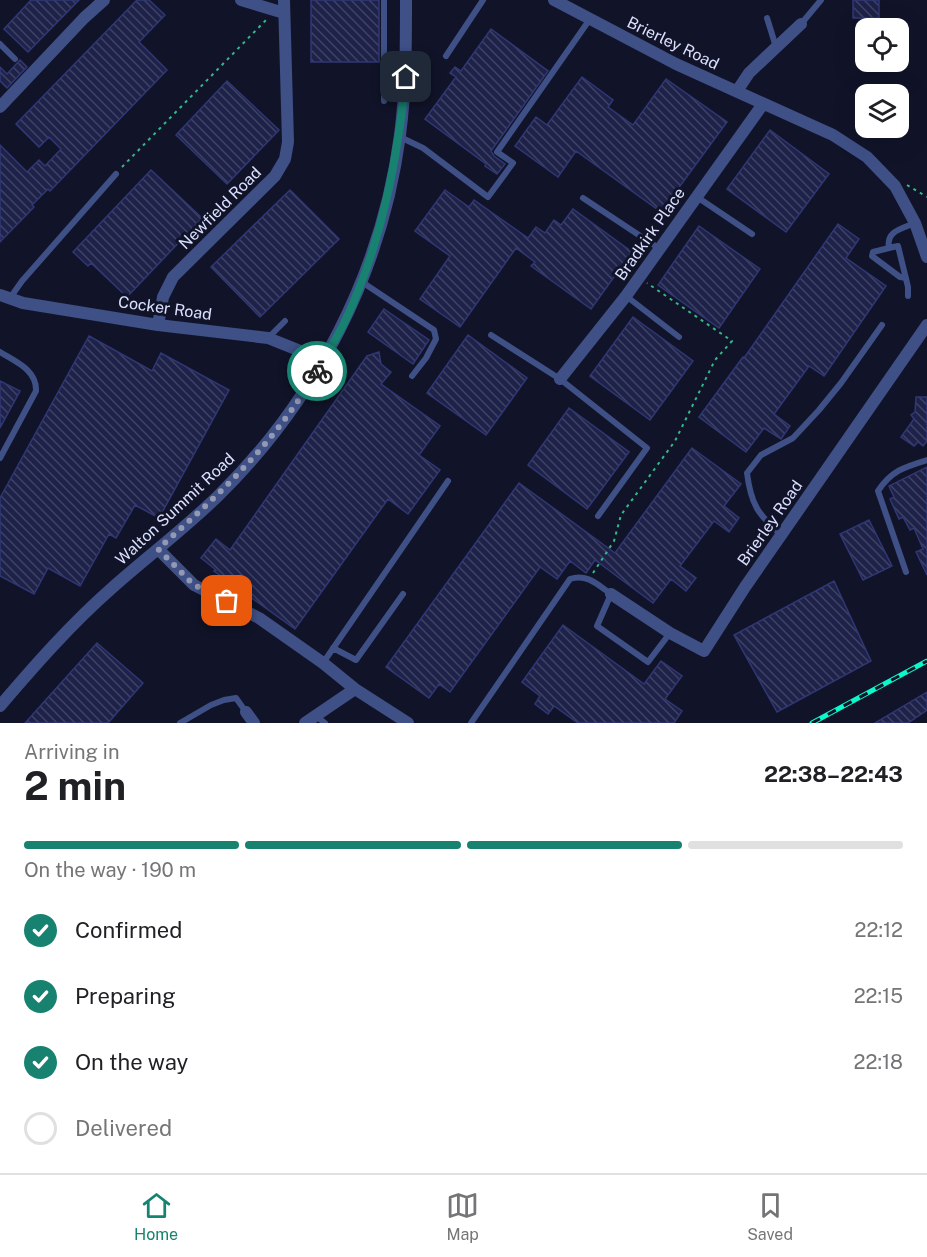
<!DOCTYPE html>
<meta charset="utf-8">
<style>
body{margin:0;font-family:"Public Sans",sans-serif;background:#f2f2f2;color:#202124;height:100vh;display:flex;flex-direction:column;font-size:22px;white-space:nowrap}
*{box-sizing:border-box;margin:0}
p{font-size:20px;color:#757577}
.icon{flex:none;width:33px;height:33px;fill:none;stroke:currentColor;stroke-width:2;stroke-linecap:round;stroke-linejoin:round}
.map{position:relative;height:723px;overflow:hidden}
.sheet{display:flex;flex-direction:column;background:#fff;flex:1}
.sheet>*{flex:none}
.buttons{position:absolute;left:855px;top:18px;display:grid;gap:12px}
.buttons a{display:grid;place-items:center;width:54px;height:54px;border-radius:12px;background:#fff;box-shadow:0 6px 24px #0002;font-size:30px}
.pin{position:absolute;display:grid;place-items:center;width:51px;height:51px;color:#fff;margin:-26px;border-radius:12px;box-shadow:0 3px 9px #0006}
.courier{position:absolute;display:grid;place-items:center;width:60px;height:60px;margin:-30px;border:4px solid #17826f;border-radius:50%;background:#fff;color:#222;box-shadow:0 2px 8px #0007}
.overview em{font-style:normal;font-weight:700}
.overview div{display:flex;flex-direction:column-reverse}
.overview{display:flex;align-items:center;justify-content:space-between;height:102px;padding:0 24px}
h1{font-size:39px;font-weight:700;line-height:45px}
.bar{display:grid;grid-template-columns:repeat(4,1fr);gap:9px 6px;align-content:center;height:72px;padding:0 24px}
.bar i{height:8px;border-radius:4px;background:#e0e0e0}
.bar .selected{background:#17826f}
.bar p{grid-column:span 4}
ol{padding:0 24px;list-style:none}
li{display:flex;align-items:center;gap:18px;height:66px}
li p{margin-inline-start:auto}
li .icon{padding:6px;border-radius:50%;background:#17826f;color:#fff;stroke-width:4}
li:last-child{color:#757577}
li i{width:33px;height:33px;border:3px solid #e0e0e0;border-radius:50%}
.tab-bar{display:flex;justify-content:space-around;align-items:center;height:84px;border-top:2px solid #e0e0e0;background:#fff;font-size:16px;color:#757577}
.tab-bar a{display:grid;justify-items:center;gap:3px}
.tab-bar .selected{color:#17826f}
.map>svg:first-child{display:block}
.building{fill:url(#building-back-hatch);stroke:#303774;stroke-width:1.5}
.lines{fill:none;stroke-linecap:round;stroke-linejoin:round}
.path{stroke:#34b889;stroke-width:2;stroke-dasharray:3 4.5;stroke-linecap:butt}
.service{stroke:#3e5086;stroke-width:6}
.minor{stroke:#3e5086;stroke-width:12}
.rail-casing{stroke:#0cf8ca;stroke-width:5}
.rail{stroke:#111429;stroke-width:3;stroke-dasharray:9;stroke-linecap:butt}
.done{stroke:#9499b3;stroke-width:6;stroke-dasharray:0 10.8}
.route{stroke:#17826f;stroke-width:8}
.labels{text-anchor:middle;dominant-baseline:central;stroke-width:6;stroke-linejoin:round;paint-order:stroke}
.street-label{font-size:16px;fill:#dae0fe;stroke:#111429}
</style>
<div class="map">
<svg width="927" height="723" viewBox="0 0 927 723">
<defs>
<pattern id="building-back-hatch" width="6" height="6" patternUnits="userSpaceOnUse" patternTransform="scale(1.5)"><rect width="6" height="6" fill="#1e2249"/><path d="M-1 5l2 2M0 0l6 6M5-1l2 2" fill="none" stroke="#3e4264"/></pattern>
</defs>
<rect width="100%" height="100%" fill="#111429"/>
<path class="building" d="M 31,0 L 79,0 L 28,52 L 4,29 Z
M 137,0 L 149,0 L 165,15 L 139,42 L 167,70 L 50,191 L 48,189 L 32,205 L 34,207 L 0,242 L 0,145 L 27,172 L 39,160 L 45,166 L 61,149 L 49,137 L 39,147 L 16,124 Z
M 311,0 L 379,0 L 379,62 L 311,62 Z
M 853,0 L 879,0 L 879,18 L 853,18 Z
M 491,29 L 548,71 L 491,151 L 494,156 L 505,164 L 497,174 L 485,166 L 486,164 L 425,119 L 456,77 L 450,73 L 455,67 L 461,71 Z
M 20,60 L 27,67 L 7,88 L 0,81 L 0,67 L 7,74 Z
M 582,77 L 613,100 L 608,107 L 633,125 L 666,79 L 727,122 L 661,212 L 576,151 L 558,177 L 515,146 L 536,117 L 547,125 Z
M 227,81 L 279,130 L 227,184 L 176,135 Z
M 770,130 L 829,174 L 786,232 L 727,189 Z
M 151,170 L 202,218 L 127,297 L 91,263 L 88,266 L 73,252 Z
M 290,190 L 339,239 L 260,317 L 211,267 Z
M 445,190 L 469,207 L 474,200 L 528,238 L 536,227 L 545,233 L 554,220 L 561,225 L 573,209 L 632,252 L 591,309 L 531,266 L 535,262 L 516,248 L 460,327 L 420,299 L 450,256 L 415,231 Z
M 838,224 L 859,239 L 846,258 L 886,286 L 824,376 L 809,366 L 774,414 L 790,426 L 781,439 L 764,428 L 746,452 L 699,417 L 743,357 L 744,358 Z
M 699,226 L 760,269 L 719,328 L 658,285 Z
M 384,309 L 429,340 L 413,364 L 368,332 Z
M 633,317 L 693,361 L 650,420 L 590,376 Z
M 468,335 L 527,378 L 486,435 L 427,393 Z
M 89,336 L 152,371 L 161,353 L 229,390 L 159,518 L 135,505 L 116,538 L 109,534 L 80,586 L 48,568 L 34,594 L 0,576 L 0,498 Z
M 379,352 L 381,364 L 391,372 L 381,384 L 440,426 L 419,455 L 440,470 L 408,514 L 388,499 L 295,629 L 214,571 L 216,570 L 201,558 L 216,539 L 230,550 L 367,356 Z
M 0,381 L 20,391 L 0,428 Z
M 916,397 L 927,397 L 927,441 L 923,446 L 918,442 L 914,446 L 901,437 L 914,419 L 911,415 L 915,412 Z
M 569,408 L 629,452 L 587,509 L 528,465 Z
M 692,448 L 741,484 L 724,506 L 739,518 L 729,532 L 714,521 L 680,566 L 696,578 L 686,591 L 671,579 L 653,603 L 595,560 L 586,573 L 570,561 L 557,579 L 540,567 L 450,692 L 439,684 L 429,698 L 386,667 L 519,483 L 615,553 Z
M 927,467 L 927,575 L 916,552 L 923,549 L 914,528 L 910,530 L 903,517 L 899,519 L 890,499 L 894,497 L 889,486 Z
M 869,520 L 892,566 L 863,580 L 840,534 Z
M 834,581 L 871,661 L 777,712 L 734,635 Z
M 563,625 L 644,684 L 661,661 L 682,676 L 665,699 L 682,711 L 674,723 L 578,723 L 554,706 L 548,714 L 535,704 L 540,696 L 522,682 Z
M 97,643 L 143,683 L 108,723 L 25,723 Z
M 927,692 L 927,710 L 908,723 L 875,723 Z"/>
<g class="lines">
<path class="path" d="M 122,167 L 267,19
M 907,185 L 927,197
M 593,573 L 614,541 L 621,515 L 675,441 L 715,360 L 732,341 L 647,283"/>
<path class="service" d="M 767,18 L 776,47
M 801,24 L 821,0
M 0,44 L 15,59
M 446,56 L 483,0
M 384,101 L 384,0
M 400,137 L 423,148 L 488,197 L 513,163 L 497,152 L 590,19
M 697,197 L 752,234
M 583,198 L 660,249
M 889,248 L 873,252 L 872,256 L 900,277 L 906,278
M 362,282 L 434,330 L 436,339 L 426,358 L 412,376
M 626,296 L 679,337
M 908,296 L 908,287 L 898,246 L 889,248 C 886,231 901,229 915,223
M 10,298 L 22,281 L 116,174
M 491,335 L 560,379 L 647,448 L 598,516
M 268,338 L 285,321
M 0,352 C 16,362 37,370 36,391 L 0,458
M 781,535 C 758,514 751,505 747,473 L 761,455 L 793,438 L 819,410 L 841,383 L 882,325
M 906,572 L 878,491 C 891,471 904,467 927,460
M 333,648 L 356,660 L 403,594
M 323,663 L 448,481
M 316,716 L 325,723
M 180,723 L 211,705 L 224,700 L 236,698 L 246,712
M 471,723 L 570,579 C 587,573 598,585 611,594 L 597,626 L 648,662 L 670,633"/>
<path class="minor" d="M 241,0 L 284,13
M 554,0 L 676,64 L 833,135 L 867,157 L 895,186 L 915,223 L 927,257
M 737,91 L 749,73 L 801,24
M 0,107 L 84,18 L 104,0
M 0,295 L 23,303 L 158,325 L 268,338 L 323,360
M 158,325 L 163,297 L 173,277 L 275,176 L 285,159 L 288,142 L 284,0
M 560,379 L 626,296 L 763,104
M 158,549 L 194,585 L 259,618 L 323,663 L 355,689 L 408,723
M 611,594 L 670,633 L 704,651 L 745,587 L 927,325
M 0,706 C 35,665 71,624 112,588 C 147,557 184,529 218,496 C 316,400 382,272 400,135 C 406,90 406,45 406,0
M 246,712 L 254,723
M 305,723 L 355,689"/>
<defs>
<path id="rail" d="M 812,723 L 927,661"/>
</defs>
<use href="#rail" class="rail-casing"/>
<use href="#rail" class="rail"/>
</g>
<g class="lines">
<path class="done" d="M 227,601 L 194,585 L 158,549 C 219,495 275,443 317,371"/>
<path class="route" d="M 317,371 C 326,354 338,337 346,319 C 382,242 397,161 406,77"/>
</g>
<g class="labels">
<g class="street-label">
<text transform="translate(673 43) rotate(26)">Brierley Road</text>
<text transform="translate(220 208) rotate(-45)">Newfield Road</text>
<text transform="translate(650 234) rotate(-55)">Bradkirk Place</text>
<text transform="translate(165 308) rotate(8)">Cocker Road</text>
<text transform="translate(175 509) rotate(-43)">Walton Summit Road</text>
<text transform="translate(770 523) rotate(-55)">Brierley Road</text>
</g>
</g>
</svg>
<div class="buttons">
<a><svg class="icon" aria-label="locate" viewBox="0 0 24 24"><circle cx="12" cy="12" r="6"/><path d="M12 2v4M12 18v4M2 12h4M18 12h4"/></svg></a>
<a><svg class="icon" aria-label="layers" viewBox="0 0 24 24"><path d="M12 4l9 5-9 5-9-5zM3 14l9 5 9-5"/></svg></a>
</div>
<div class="pin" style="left:227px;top:601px;background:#ea580c"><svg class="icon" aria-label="bag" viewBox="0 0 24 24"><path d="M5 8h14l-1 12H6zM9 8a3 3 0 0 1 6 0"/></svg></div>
<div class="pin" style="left:406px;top:77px;background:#1f2937"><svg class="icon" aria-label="home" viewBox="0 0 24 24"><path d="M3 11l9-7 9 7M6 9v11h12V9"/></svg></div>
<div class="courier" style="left:317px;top:371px"><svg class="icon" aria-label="bike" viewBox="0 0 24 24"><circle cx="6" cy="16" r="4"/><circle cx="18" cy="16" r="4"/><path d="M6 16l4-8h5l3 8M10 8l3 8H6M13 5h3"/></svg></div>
</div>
<section class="sheet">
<div class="overview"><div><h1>2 min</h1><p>Arriving in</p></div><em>22:38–22:43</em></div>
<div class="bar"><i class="selected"></i><i class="selected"></i><i class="selected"></i><i></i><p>On the way · 190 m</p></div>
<ol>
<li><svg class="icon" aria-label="check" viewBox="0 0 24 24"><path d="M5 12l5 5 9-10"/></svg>Confirmed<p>22:12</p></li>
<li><svg class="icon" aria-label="check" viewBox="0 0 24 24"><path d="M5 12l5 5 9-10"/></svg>Preparing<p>22:15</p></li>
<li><svg class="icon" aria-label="check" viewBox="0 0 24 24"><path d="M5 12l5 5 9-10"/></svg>On the way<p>22:18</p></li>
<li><i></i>Delivered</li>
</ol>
</section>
<nav class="tab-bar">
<a class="selected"><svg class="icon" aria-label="home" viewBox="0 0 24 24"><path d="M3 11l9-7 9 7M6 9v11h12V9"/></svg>Home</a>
<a><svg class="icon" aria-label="map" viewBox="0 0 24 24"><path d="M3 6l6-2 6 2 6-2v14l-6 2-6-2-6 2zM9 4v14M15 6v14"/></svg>Map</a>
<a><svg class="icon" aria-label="saved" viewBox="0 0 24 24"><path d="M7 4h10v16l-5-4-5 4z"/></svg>Saved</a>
</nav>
